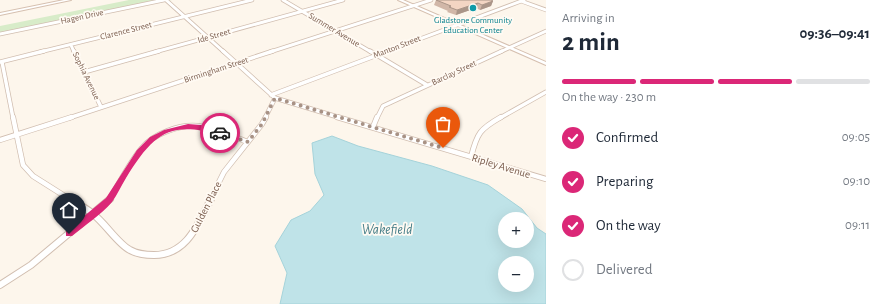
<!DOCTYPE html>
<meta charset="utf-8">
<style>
body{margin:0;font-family:"Alegreya Sans",sans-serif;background:#f6f6f7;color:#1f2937;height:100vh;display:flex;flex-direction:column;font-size:15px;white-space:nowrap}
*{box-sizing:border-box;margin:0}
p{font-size:13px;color:#747a83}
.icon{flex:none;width:22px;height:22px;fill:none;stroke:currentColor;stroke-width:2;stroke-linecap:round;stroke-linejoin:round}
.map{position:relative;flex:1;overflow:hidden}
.panel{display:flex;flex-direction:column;background:#fff;width:340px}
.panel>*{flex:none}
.controls{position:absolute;left:498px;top:212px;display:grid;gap:8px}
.controls a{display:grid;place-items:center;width:36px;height:36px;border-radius:50%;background:#fff;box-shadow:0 4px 16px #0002;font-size:20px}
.pin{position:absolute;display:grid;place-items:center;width:34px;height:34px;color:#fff;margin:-41px -17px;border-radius:50% 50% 50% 0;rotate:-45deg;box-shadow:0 0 4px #0007}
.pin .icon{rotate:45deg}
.courier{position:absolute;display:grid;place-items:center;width:40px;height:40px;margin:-20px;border:3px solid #db2777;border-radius:50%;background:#fff;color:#222;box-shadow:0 1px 5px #0007}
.overview em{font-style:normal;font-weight:700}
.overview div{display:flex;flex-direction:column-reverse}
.overview{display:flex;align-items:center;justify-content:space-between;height:68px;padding:0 16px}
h1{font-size:26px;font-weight:700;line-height:30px}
.bar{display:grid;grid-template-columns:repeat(4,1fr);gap:6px 4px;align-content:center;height:48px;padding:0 16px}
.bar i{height:5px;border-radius:3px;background:#e0e1e3}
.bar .on{background:#db2777}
.bar p{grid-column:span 4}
ol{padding:0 16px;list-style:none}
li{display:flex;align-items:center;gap:12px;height:44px}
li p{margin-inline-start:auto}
li .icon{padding:4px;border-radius:50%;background:#db2777;color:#fff;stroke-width:4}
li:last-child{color:#747a83}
li i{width:22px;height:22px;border:2px solid #e0e1e3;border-radius:50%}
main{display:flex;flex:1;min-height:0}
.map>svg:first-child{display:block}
.green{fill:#d8ecc9}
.water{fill:#bfe3e8;stroke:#a5d3da;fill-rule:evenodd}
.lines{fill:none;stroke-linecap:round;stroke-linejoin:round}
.street-far3-casing{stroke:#d1beb0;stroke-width:4.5}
.street-far2-casing{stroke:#d1beb0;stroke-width:5}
.street-far1-casing{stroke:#d1beb0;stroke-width:6}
.street-casing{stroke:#d1beb0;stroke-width:8}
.secondary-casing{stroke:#d6c0b0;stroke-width:2}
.street-far3{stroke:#fff;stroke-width:3}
.street-far2{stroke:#fff;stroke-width:3.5}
.street-far1{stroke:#fff;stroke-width:4.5}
.street{stroke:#fff;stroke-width:6}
.secondary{fill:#fff;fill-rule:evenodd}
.wall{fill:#d1b7a8}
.shaded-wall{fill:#aa9588}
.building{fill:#f3d5c3;stroke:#aa9588}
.route{fill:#db2777}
.done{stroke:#a89285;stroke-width:4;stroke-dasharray:0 7.2}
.culture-dot{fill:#0f9aa8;stroke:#fffaf3;stroke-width:1.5}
.labels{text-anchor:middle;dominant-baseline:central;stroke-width:3.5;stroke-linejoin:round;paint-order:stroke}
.far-street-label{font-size:9px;fill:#7a5c4d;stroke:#fffaf3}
.far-culture-label{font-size:9px;fill:#0d838f;stroke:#fffaf3}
.street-label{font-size:11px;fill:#7a5c4d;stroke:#fffaf3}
.near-water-label{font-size:14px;font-style:italic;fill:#437c86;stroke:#fffaf3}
</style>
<main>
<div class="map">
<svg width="546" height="304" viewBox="0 0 546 304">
<rect width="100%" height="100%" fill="#fdf6ec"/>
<path class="green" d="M 129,0 L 172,0 L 0,35 L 0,26 Z"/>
<path class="water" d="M 332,136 L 358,146 L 432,166 L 488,185 L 522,209 L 537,228 L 546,234 L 546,304 L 280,304 L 287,273 L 275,246 L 291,220 L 310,211 L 324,195 L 315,174 L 312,143 ZM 505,219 L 527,219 L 527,241 L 505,241 ZM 505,263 L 527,263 L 527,285 L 505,285 Z"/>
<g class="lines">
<defs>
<path id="street-far3" d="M 166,0 L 224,52
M 283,0 L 371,52
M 521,1 L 546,10
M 0,34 L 164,0
M 71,45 L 74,52
M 40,52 L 252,0
M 155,52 L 343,0
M 270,52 L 431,0
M 385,52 L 524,0
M 500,52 L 546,31"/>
<path id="street-far2" d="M 74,51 L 101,107
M 223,51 L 275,98 L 341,118
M 370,51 L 427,85
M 0,62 L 44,51
M 2,62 L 13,118
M 84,72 L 159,51
M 271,95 L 388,51
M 69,118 L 273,51
M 265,118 L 275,98
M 377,118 L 383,106 L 502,51
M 500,118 L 546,92"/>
<path id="street-far1" d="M 13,117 L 23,165 L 33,176 L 71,200
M 337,117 L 546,179
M 373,127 L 377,117
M 0,140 L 72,117
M 471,157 C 477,133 480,129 501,117
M 109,200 C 120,183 129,163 142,148 C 153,134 180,124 198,126 C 215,129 232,136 248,142
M 210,200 L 224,172 L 262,124 L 266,117"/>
<path id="street" d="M 70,199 C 77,204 86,208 93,214 C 105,223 118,244 130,250 C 137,254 145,255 154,255 C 187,255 198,224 211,199
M 0,285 L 31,265 L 110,199"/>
<path id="secondary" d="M 64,0 L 71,0 L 0,15 L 0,13 Z
M 398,0 L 403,0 L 546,62 L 546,65 Z"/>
</defs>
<use href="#street-far3" class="street-far3-casing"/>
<use href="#street-far2" class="street-far2-casing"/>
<use href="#street-far1" class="street-far1-casing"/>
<use href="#street" class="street-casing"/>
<use href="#secondary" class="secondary-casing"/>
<use href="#street-far3" class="street-far3"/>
<use href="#street-far2" class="street-far2"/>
<use href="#street-far1" class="street-far1"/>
<use href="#street" class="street"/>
<use href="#secondary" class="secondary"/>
</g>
<path class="wall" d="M 436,0 L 493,1 L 491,6 L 480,10 L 476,8 L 456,15 L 447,12 L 448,11 L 434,5 Z"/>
<path class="shaded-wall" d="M 493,1 L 491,6 L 480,10 L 482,5 Z
M 478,3 L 476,8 L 456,15 L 457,10 Z"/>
<path class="building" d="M 436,0 L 491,0 L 493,1 L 482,5 L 478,3 L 457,10 L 449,7 L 451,6 Z"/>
<path class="route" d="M 188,124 L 201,125 L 223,133 L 220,135 C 168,120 153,135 126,178 C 121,186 117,195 112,202 C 101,215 85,225 72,236 L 66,236 L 66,231 L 106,198 L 137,150 L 150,137 L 164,130 Z"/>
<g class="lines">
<path class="done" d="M 220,133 L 248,142 L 262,124 L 275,98 L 443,148"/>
</g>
<circle class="culture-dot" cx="473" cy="8" r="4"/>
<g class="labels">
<g class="far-street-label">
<text transform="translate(82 17) rotate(-12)">Hagen Drive</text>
<text transform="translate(334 30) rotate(31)">Summer Avenue</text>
<text transform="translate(126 31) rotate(-14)">Clarence Street</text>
<text transform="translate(214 36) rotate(-16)">Ide Street</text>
<text transform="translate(397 47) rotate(-21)">Manton Street</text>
<text transform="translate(216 70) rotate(-18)">Birmingham Street</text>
<text transform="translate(454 73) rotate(-25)">Barclay Street</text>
<text transform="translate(86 76) rotate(64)">Sophia Avenue</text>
</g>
<g class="far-culture-label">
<text x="473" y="20">Gladstone Community<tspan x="473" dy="10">Education Center</tspan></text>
</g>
<g class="street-label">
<text transform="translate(501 166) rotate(17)">Ripley Avenue</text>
<text transform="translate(206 207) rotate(-63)">Gulden Place</text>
</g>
<g class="near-water-label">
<text x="387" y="230">Wakefield</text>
</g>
</g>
</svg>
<div class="controls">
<a>+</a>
<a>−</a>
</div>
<div class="pin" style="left:443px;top:148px;background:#ea580c"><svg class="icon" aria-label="bag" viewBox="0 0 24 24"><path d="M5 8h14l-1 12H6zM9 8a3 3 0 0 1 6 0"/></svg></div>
<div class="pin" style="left:69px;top:234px;background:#1f2937"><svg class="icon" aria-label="home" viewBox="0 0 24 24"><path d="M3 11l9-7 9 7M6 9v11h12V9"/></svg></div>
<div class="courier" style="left:220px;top:133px"><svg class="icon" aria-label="car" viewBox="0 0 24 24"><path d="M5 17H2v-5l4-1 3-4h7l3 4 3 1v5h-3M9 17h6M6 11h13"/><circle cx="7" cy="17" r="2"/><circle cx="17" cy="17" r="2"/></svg></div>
</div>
<section class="panel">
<div class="overview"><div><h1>2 min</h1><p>Arriving in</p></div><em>09:36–09:41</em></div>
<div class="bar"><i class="on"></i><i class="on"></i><i class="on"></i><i></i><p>On the way · 230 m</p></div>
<ol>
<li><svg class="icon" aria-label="check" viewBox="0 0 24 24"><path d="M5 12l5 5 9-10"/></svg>Confirmed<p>09:05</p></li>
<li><svg class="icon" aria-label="check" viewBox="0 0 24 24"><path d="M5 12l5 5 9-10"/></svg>Preparing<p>09:10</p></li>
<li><svg class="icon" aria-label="check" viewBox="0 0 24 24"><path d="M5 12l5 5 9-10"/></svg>On the way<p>09:11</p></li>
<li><i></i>Delivered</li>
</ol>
</section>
</main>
